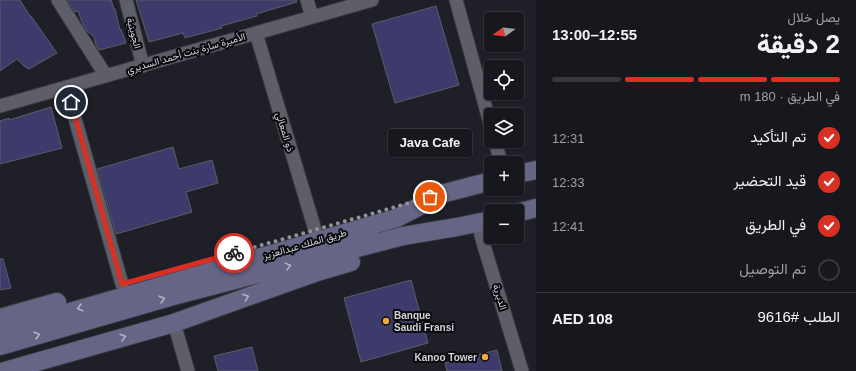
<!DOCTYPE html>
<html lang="ar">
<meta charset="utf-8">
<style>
body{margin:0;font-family:Arial,Vazirmatn,sans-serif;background:#202027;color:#f1f3f6;direction:rtl;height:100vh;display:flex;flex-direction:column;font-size:15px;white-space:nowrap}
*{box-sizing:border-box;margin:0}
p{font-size:13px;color:#9e9fa4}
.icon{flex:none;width:22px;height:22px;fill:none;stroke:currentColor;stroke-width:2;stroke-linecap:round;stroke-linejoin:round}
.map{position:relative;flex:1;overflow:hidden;direction:ltr}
.sheet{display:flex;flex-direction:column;background:#17171e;width:320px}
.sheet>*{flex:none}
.needle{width:26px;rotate:255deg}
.controls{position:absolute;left:484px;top:12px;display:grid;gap:8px}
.controls a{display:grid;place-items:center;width:40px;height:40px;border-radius:4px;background:#17171e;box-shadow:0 1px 3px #0004,0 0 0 1px #36363c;font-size:20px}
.pin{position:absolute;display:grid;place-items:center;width:34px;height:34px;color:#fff;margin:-17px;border:2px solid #fff;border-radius:50%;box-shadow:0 1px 4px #0007}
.courier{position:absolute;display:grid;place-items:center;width:40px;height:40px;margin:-20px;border:3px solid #d93025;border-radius:50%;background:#fff;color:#222;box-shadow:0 1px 5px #0007}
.bubble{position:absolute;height:28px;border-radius:4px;background:#17171e;box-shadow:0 1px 3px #0004,0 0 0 1px #36363c;font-size:13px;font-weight:800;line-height:28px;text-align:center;direction:rtl}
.head em{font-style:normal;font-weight:800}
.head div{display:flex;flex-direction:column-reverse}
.head{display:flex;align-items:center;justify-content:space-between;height:68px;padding:0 16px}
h1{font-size:26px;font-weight:800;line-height:30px}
.bar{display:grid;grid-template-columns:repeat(4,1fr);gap:6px 4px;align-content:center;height:48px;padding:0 16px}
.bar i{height:5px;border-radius:3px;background:#36363c}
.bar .on{background:#d93025}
.bar p{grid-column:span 4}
.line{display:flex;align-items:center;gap:10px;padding:0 16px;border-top:1px solid #36363c}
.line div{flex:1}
ol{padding:0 16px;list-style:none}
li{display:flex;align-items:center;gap:12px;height:44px}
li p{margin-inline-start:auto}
li .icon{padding:4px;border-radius:50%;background:#d93025;color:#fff;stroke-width:4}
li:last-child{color:#9e9fa4}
li i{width:22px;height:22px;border:2px solid #36363c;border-radius:50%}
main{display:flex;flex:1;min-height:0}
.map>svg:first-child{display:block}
.building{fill:#3d3b6c;stroke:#5b5c66}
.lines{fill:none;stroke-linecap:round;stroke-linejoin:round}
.minor-casing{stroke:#393941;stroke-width:15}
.secondary-casing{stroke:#393941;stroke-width:20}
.minor{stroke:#5e5e69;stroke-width:13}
.secondary{stroke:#666585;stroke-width:18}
.oneway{stroke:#b2b1bf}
.done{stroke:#93939a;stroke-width:4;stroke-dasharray:0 7.2}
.route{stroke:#d93025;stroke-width:5}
.poi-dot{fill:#eea83c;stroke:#090a0d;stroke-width:1.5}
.labels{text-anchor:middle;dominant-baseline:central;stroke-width:4;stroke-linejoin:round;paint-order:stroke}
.street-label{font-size:10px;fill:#d2d2d8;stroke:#090a0d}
.poi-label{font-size:10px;font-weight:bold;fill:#d2d2d8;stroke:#090a0d;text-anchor:start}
</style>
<main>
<section class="sheet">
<div class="head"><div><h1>2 دقيقة</h1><p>يصل خلال</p></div><em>12:55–13:00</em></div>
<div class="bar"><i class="on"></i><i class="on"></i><i class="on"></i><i></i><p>في الطريق · 180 m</p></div>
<ol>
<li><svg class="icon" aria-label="check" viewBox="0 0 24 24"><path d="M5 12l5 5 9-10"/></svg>تم التأكيد<p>12:31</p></li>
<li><svg class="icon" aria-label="check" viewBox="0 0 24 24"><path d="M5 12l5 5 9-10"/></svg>قيد التحضير<p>12:33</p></li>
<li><svg class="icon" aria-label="check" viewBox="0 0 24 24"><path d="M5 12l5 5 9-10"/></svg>في الطريق<p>12:41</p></li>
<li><i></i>تم التوصيل</li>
</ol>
<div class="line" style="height:52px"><div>الطلب #9616</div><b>AED 108</b></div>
</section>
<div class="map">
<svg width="536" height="371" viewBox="0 0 536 371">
<rect width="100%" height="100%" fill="#1f1f28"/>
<path class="building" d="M 0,0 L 20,0 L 30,16 L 31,16 L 57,53 L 29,69 L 24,66 L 17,59 L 0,71 Z
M 67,0 L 111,0 L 114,9 L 115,9 L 120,30 L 121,29 L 126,43 L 99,50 L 96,45 L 94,37 L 86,30 L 82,22 L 78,11 L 75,12 Z
M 136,0 L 296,0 L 297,2 L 256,14 L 257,16 L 221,26 L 222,28 L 185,38 L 183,33 L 149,42 Z
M 436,6 L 459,85 L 395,103 L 372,24 Z
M 51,107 L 62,148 L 0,164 L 0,121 L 9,118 L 9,120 Z
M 173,147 L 179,169 L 212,160 L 218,183 L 186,192 L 192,212 L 116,234 L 97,169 Z
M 0,259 L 3,259 L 11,288 L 0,290 Z
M 411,280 L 428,343 L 361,362 L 344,298 Z
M 252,347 L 258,371 L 218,371 L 214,356 Z
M 497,350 L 502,371 L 447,371 L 445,363 Z"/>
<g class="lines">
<defs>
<path id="minor" d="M 58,0 L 106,76
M 126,0 L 143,66
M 307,0 L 312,17
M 456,0 L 491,127
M 256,33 L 315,230
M 66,87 L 122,284
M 0,106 L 372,0
M 495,141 L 501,163
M 478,223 L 484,246 L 522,371
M 174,323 L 188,371"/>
<path id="secondary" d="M 517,174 L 536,170
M 517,213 L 536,208
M 0,318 L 57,302
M 0,332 L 397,218 L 445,193 L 491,181
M 0,346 L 173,296 L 403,236 L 457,227 L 491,220
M 5,371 L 174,323 L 317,272 L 351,262"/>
</defs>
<use href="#minor" class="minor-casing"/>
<use href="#secondary" class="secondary-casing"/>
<use href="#minor" class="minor"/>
<use href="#secondary" class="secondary"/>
</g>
<defs><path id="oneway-chevron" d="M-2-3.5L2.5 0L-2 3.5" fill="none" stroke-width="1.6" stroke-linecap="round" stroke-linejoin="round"/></defs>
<g class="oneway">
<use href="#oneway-chevron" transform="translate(288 266) rotate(-15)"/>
<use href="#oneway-chevron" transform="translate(246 297) rotate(-20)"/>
<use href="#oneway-chevron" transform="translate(162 299) rotate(-16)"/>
<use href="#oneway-chevron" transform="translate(80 308) rotate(164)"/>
<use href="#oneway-chevron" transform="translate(37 335) rotate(-16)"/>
<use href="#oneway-chevron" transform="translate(123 337) rotate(-16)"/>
</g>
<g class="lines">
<path class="done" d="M 234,253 L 430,197"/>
<path class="route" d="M 71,102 L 122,284 L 234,253"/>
</g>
<g class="poi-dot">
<circle cx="386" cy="321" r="4"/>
<circle cx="485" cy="357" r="4"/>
</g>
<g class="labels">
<g class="street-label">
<text transform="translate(134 33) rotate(75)">الجوينبة</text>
<text transform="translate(186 53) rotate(-16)">الأميرة سارة بنت أحمد السديري</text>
<text transform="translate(285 132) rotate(73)">ذو المعالي</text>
<text transform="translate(305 244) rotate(-16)">طريق الملك عبدالعزيز</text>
<text transform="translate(500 297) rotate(73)">الديرية</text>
</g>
<g class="poi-label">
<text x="394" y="315">Banque<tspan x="394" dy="12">Saudi Fransi</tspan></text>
<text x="477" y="357" text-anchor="end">Kanoo Tower</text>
</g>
</g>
</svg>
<div class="controls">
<a><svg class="needle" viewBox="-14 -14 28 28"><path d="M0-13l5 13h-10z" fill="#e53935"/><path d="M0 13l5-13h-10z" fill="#9e9fa4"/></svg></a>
<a><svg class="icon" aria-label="locate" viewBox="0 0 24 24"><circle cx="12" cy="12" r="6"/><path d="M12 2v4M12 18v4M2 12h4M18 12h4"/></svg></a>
<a><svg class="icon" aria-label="layers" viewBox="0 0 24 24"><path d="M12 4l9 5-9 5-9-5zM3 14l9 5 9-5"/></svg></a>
<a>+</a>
<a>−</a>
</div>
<div class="pin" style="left:430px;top:197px;background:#ea580c"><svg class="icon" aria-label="bag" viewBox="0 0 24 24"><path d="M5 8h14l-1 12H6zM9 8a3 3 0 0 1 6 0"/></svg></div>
<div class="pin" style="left:71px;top:102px;background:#1f2937"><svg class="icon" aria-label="home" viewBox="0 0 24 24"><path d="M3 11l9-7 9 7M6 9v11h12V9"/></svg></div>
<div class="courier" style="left:234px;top:253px"><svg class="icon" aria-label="bike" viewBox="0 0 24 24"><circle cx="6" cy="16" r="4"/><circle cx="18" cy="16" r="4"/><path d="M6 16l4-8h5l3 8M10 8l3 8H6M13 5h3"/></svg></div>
<div class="bubble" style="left:388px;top:129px;width:84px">Java Cafe</div>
</div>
</main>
